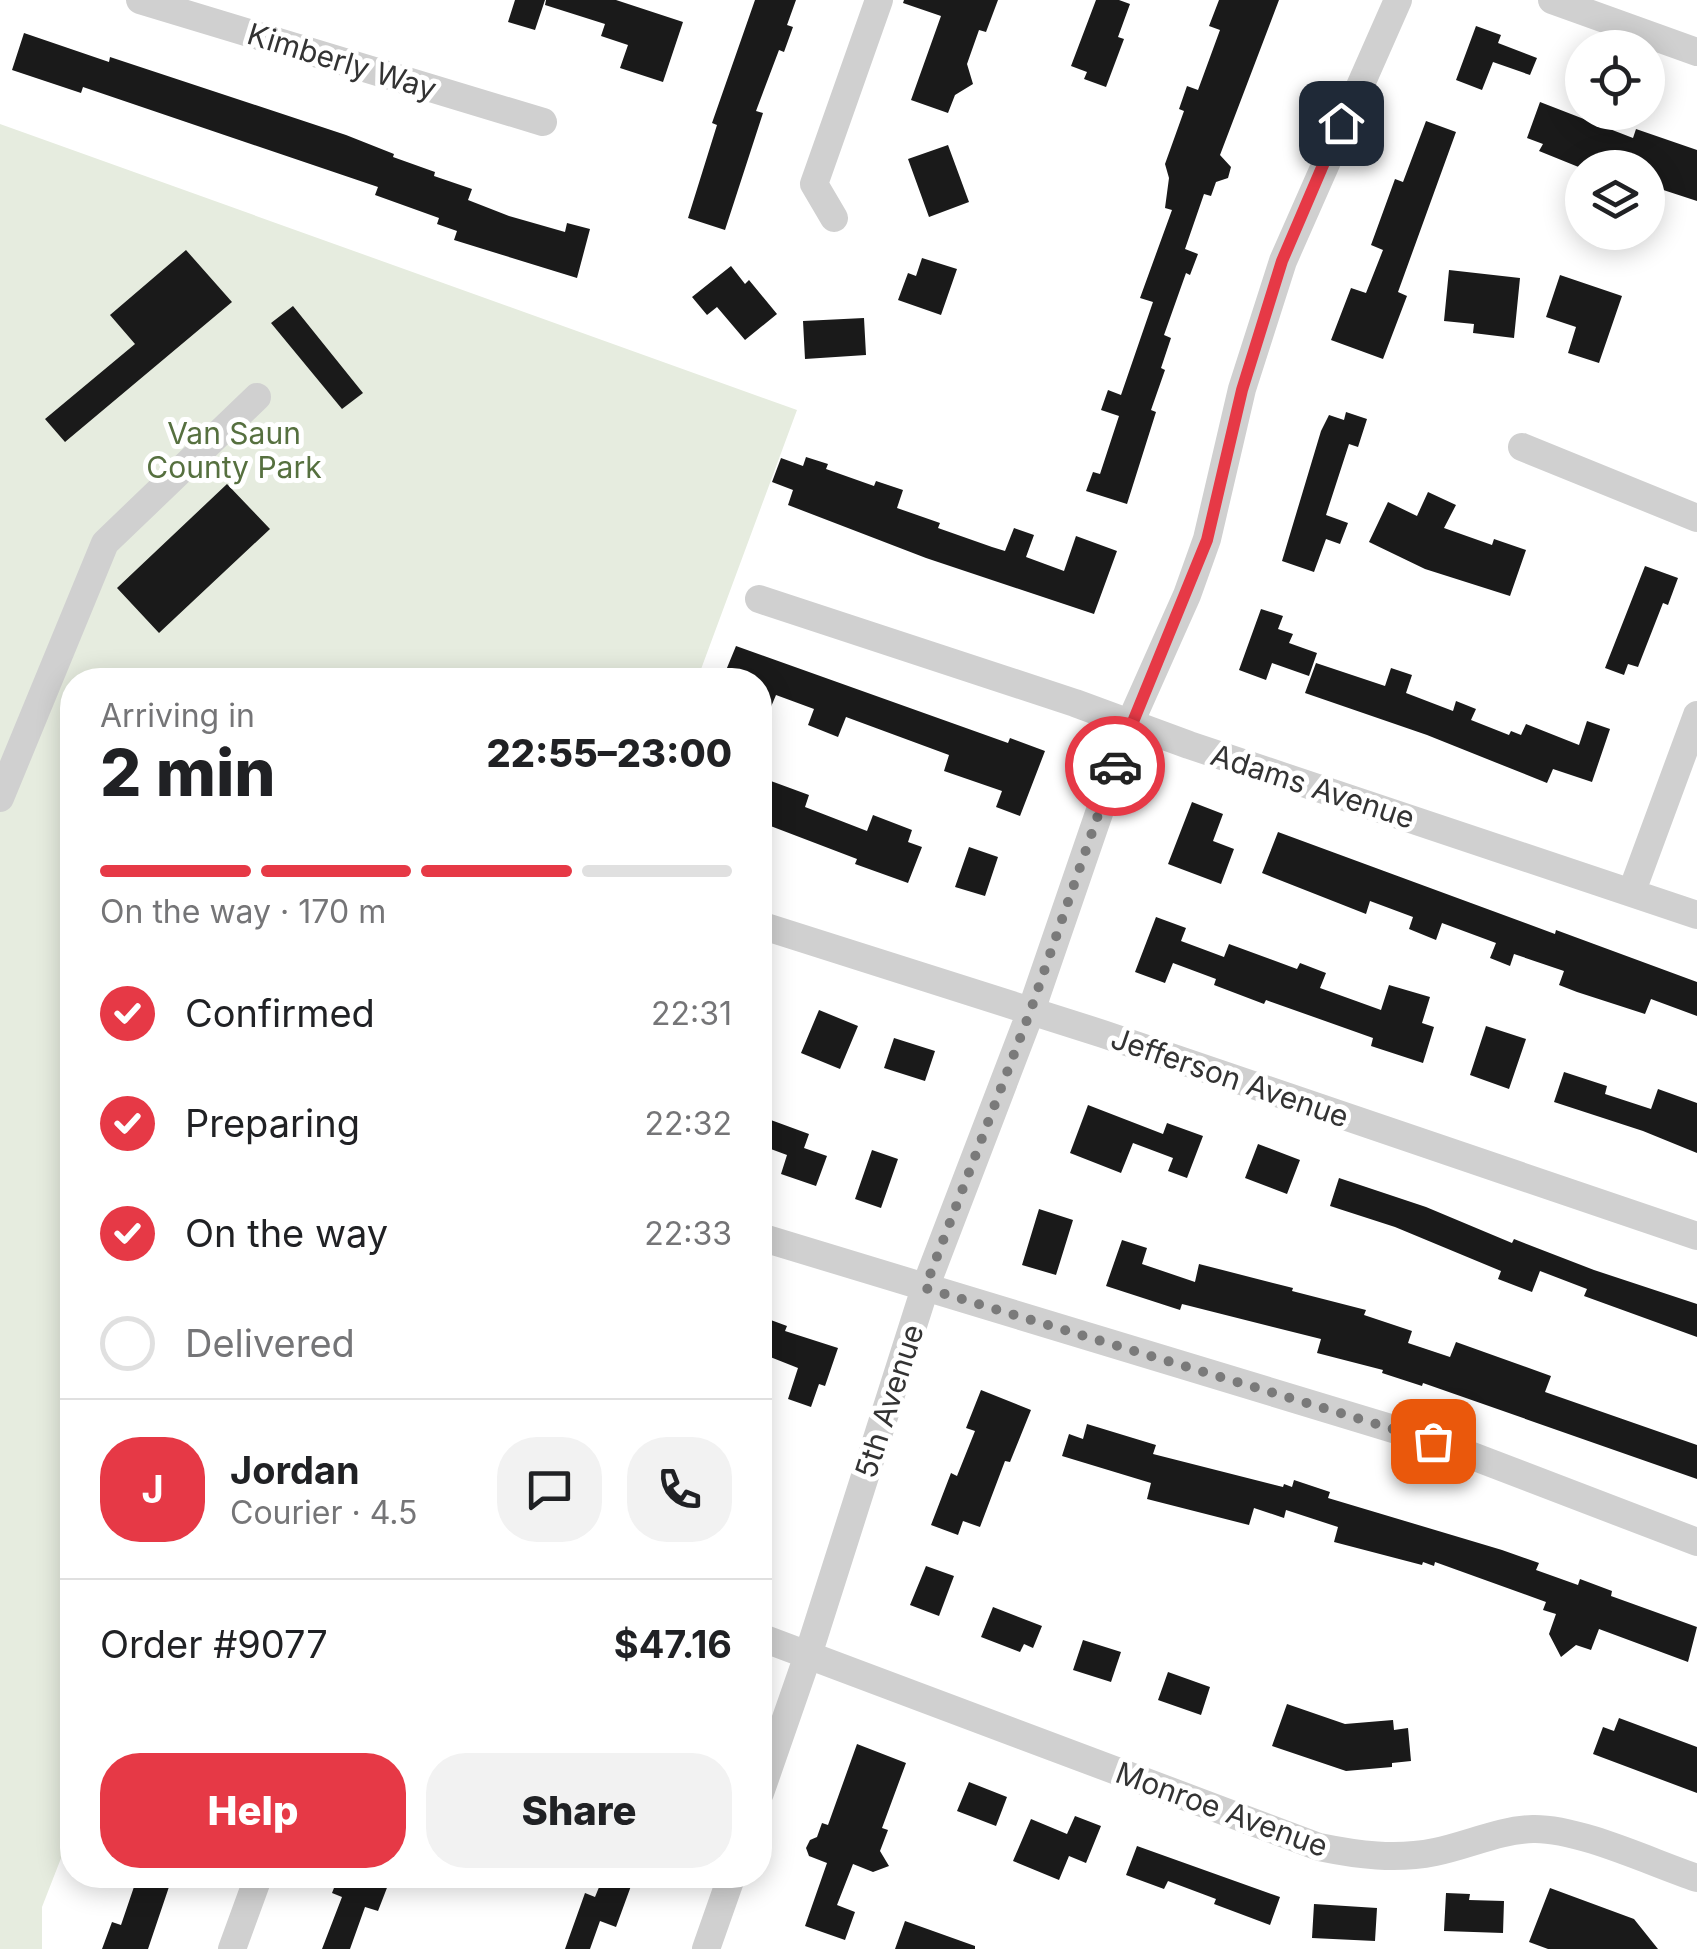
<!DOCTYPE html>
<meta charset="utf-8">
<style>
body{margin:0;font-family:Inter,sans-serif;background:#f2f2f2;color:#202124;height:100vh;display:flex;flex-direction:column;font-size:38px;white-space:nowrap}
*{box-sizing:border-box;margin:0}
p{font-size:32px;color:#757577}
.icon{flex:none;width:55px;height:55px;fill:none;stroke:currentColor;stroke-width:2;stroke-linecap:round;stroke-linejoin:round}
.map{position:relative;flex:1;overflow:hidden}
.panel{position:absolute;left:60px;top:668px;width:712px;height:1220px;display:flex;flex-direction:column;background:#fff;border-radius:40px;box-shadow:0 5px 25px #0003}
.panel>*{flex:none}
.buttons{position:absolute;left:1565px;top:30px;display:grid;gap:20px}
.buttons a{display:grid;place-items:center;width:100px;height:100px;border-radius:50%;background:#fff;box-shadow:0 5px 25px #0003;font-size:50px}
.pin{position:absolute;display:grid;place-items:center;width:85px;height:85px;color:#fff;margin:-42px;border-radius:20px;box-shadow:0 5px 15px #0006}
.courier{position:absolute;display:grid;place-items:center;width:100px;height:100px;margin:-50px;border:8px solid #e63946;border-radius:50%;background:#fff;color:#222;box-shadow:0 2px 12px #0007}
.overview em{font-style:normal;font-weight:800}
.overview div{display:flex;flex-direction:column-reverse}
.overview{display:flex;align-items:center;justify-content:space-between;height:170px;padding:0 40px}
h1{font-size:65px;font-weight:800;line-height:75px}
.bar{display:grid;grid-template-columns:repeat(4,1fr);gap:15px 10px;align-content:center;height:120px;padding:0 40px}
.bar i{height:12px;border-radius:8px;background:#e0e0e0}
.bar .active{background:#e63946}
.bar p{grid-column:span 4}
.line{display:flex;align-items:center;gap:25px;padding:0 40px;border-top:2px solid #e0e0e0}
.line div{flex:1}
.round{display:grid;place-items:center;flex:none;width:105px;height:105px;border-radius:40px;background:#f2f2f2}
ol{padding:0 40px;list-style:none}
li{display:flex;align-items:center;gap:30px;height:110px}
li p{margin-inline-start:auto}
li .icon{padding:10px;border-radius:50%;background:#e63946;color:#fff;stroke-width:4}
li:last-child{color:#757577}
li i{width:55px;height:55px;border:5px solid #e0e0e0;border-radius:50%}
.button{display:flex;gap:20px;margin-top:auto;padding:20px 40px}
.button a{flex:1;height:115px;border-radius:40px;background:#e63946;color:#fff;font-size:40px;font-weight:800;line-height:115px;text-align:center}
.button a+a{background:#f2f2f2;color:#202124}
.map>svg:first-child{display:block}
.green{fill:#e6ecdf}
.building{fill:#1a1a1a}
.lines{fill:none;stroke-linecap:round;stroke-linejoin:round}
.minor{stroke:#d0d0d0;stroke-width:28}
.done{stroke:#7a7a7a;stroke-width:10;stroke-dasharray:0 18}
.route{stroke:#e63946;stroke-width:12}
.labels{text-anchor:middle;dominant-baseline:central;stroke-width:10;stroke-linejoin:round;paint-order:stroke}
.street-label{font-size:30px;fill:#333;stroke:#fff}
.park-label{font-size:30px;fill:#56703f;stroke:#fff}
</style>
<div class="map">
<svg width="1697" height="1949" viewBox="0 0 1697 1949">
<rect width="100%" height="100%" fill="#fff"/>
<path class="green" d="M 0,124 L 797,410 L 697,680 L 72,680 L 72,1830 L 42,1907 L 42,1949 L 0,1949 Z"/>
<path class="building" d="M 515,0 L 545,0 L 535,30 L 508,22 Z
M 546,0 L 616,0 L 683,22 L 663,82 L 620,68 L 628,45 L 601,36 L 605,24 L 545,5 Z
M 755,0 L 796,0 L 787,25 L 793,27 L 784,52 L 779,50 L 756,111 L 763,113 L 725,230 L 688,218 L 717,125 L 712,123 Z
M 904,0 L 998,0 L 986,32 L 979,30 L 967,64 L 973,84 L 955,95 L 948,113 L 911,100 L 941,16 L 903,3 Z
M 1096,0 L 1119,0 L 1130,4 L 1118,37 L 1124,39 L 1106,87 L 1084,79 L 1087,72 L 1071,66 Z
M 1219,0 L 1279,0 L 1220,155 L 1231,167 L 1228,178 L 1216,182 L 1211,196 L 1204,194 L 1185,249 L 1198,254 L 1190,275 L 1186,273 L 1164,335 L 1171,338 L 1161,368 L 1165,370 L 1151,410 L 1156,412 L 1127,504 L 1086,491 L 1093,472 L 1100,474 L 1119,416 L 1101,410 L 1108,390 L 1121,395 L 1153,302 L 1140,298 L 1172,210 L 1165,208 L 1169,178 L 1165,164 L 1184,111 L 1179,109 L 1187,86 L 1198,90 L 1220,30 L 1209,26 Z
M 1476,26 L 1501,35 L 1498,43 L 1537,58 L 1530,75 L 1493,62 L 1482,90 L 1456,80 Z
M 24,33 L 109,62 L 110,57 L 346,135 L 394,154 L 393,157 L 435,172 L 434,176 L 472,189 L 468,200 L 509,216 L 565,232 L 567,223 L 590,229 L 577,278 L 454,240 L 457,231 L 437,224 L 439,218 L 375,195 L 378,187 L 83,87 L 81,93 L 12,70 Z
M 1540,102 L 1633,138 L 1636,129 L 1697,150 L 1697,201 L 1648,185 L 1648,168 L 1581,168 L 1539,151 L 1543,144 L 1527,138 Z
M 1426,121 L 1456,132 L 1398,292 L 1407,296 L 1383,359 L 1331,340 L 1351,288 L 1366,293 L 1383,250 L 1371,245 L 1395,179 L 1403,182 Z
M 948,145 L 969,202 L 929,217 L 908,159 Z
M 186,250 L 232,302 L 65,442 L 45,419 L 135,344 L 110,315 Z
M 922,258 L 957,269 L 941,315 L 898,300 L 908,273 L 916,276 Z
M 731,266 L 745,284 L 749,280 L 777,314 L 745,340 L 717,307 L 707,315 L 692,297 Z
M 1449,270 L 1520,278 L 1514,338 L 1473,333 L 1474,324 L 1444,321 Z
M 1560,275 L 1622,296 L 1599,363 L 1568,353 L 1576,327 L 1546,317 Z
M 293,306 L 363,393 L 342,409 L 271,323 Z
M 864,318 L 866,355 L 805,359 L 803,321 Z
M 1346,412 L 1367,419 L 1358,447 L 1349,444 L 1326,515 L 1348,523 L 1340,544 L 1326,539 L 1314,572 L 1282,561 L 1321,431 L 1329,415 L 1344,420 Z
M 806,457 L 828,464 L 826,469 L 874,486 L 876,481 L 903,490 L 897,508 L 940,523 L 938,528 L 992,547 L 1005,551 L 1014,528 L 1034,535 L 1026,557 L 1064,571 L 1076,536 L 1117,551 L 1094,614 L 926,558 L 788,505 L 793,490 L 772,482 L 781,458 L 803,466 Z
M 227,484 L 270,529 L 159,633 L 117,588 Z
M 1428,492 L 1456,505 L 1444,528 L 1492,545 L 1494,539 L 1526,550 L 1510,596 L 1425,569 L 1369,542 L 1388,502 L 1417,516 Z
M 1645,566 L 1678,578 L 1668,605 L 1663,603 L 1638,667 L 1628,664 L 1624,675 L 1605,668 Z
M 1261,609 L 1283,616 L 1278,629 L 1293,634 L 1289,643 L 1317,653 L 1309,676 L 1272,663 L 1266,680 L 1239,670 Z
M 736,646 L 1008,743 L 1010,738 L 1045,751 L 1020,816 L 996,807 L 1002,791 L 944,771 L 949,755 L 846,717 L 838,737 L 808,725 L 814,709 L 776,695 L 760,733 L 760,680 L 722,680 Z
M 1316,663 L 1385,686 L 1391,668 L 1412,675 L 1406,693 L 1453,711 L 1456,701 L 1476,709 L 1471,720 L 1509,735 L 1511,731 L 1521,735 L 1526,724 L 1579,745 L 1587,721 L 1610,729 L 1592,782 L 1553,769 L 1547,783 L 1427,735 L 1305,693 Z
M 760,777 L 809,795 L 805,807 L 867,831 L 873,815 L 912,830 L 908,842 L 922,847 L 908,883 L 855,864 L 857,859 L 760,822 Z
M 1192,802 L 1223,814 L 1213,841 L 1234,849 L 1221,884 L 1168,864 Z
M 1278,832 L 1555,934 L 1556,930 L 1697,982 L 1697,1016 L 1651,999 L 1645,1014 L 1577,992 L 1559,985 L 1564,971 L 1514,954 L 1510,966 L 1490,958 L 1496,943 L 1442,923 L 1436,940 L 1409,929 L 1413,917 L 1370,901 L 1366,914 L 1262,873 Z
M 969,847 L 998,857 L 985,896 L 955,887 Z
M 1156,917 L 1186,928 L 1181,941 L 1224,957 L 1229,944 L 1297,969 L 1300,963 L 1326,973 L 1320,988 L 1381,1010 L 1389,985 L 1430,997 L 1422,1023 L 1434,1027 L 1423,1063 L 1371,1046 L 1373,1038 L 1266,1000 L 1264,1004 L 1214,985 L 1216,979 L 1173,963 L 1165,983 L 1135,972 Z
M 819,1010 L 858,1026 L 840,1069 L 801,1053 Z
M 1486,1026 L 1526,1039 L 1509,1089 L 1470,1075 Z
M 894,1038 L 935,1051 L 925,1081 L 884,1068 Z
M 1564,1072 L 1607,1086 L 1605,1094 L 1651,1109 L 1658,1089 L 1697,1103 L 1697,1153 L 1643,1131 L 1554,1102 Z
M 1088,1105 L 1163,1134 L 1167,1123 L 1203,1136 L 1187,1178 L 1168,1171 L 1173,1158 L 1133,1143 L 1121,1173 L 1070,1153 Z
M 760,1116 L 809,1134 L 804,1148 L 827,1156 L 816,1186 L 781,1174 L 787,1155 L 760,1145 Z
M 1258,1144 L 1300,1160 L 1287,1194 L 1245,1178 Z
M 872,1150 L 898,1159 L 881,1208 L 855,1199 Z
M 1339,1178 L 1426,1207 L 1512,1243 L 1514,1239 L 1594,1270 L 1697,1304 L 1697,1337 L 1584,1296 L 1587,1289 L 1540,1271 L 1532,1292 L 1498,1279 L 1501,1271 L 1395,1227 L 1330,1206 Z
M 1039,1209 L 1073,1220 L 1056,1275 L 1022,1265 Z
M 1122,1240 L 1147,1248 L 1142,1264 L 1195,1282 L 1199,1264 L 1293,1288 L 1292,1291 L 1366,1310 L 1364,1315 L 1412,1331 L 1408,1343 L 1450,1357 L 1456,1342 L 1551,1376 L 1545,1392 L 1697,1445 L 1697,1479 L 1423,1383 L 1422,1386 L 1382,1373 L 1383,1370 L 1317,1353 L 1321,1339 L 1182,1304 L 1180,1310 L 1106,1286 Z
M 760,1316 L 787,1326 L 785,1331 L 838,1348 L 825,1386 L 819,1384 L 811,1407 L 788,1399 L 798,1368 L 760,1353 Z
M 981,1390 L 1031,1410 L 1010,1462 L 1005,1461 L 980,1527 L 963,1521 L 958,1535 L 931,1525 L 951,1473 L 957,1476 L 975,1431 L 966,1428 Z
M 1087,1424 L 1156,1445 L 1153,1454 L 1283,1487 L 1284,1484 L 1292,1487 L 1294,1480 L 1330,1492 L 1328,1498 L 1502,1550 L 1539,1563 L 1536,1570 L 1578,1585 L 1580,1579 L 1612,1591 L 1611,1596 L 1697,1627 L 1688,1662 L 1599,1629 L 1591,1650 L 1576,1645 L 1561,1657 L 1549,1634 L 1556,1614 L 1543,1610 L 1546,1602 L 1435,1562 L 1434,1566 L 1423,1562 L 1422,1565 L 1334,1542 L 1338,1527 L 1286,1510 L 1284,1518 L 1254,1508 L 1249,1525 L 1147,1499 L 1151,1483 L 1062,1456 L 1069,1434 L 1083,1439 Z
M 926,1566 L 954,1576 L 939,1616 L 910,1605 Z
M 993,1607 L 1042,1626 L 1033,1648 L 1024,1644 L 1020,1652 L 981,1637 Z
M 1083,1640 L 1121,1652 L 1111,1682 L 1073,1670 Z
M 1168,1672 L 1210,1687 L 1201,1715 L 1158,1700 Z
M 1287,1704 L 1345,1724 L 1393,1720 L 1394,1730 L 1408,1728 L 1411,1761 L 1392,1763 L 1392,1767 L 1346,1771 L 1272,1746 Z
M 1619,1718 L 1697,1747 L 1697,1793 L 1593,1754 L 1603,1727 L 1614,1731 Z
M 857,1744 L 906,1763 L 882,1828 L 888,1830 L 880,1851 L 889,1866 L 873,1872 L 853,1864 L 837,1905 L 855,1912 L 845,1940 L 805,1926 L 827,1863 L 809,1856 L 806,1848 L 810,1840 L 817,1837 L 822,1823 L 828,1825 Z
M 969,1782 L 1007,1797 L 996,1826 L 957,1811 Z
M 1075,1816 L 1101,1826 L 1086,1863 L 1069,1856 L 1059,1880 L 1013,1861 L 1031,1819 L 1067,1834 Z
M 1137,1846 L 1280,1897 L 1270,1925 L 1214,1904 L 1216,1899 L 1168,1881 L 1164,1889 L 1126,1875 Z
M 138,1875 L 173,1875 L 148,1949 L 102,1949 L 112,1922 L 121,1925 Z
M 339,1875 L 376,1875 L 390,1880 L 378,1911 L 365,1907 L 350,1949 L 322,1949 L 342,1897 L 332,1893 Z
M 604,1875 L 635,1875 L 616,1927 L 600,1921 L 590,1949 L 565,1949 L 585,1893 L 595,1897 Z
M 1550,1888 L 1634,1919 L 1658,1949 L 1548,1949 L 1529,1942 Z
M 1446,1893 L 1470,1894 L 1469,1900 L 1504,1901 L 1503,1933 L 1444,1931 Z
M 1314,1904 L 1377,1908 L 1375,1941 L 1312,1938 Z
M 905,1921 L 975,1946 L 975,1949 L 895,1949 Z"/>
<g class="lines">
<path class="minor" d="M 140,0 L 543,122
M 1552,0 L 1697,52
M 834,218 L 814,184 L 879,0
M 1522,447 L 1697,518
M 759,599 L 1075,703 L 1189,745 L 1697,915
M 0,798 L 105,543 L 257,397
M 1632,891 L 1697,715
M 760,925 L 1103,1034 L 1697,1236
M 760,1237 L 1433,1441 L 1697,1542
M 760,1637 L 1319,1847 C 1358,1855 1396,1860 1435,1852 C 1469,1845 1499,1830 1533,1829 C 1579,1828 1652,1863 1697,1878
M 760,1793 L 808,1655 L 925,1288 L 1031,1011 L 1130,723 L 1187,595 L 1207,539 L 1242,389 L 1283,261 L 1398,0
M 232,1949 L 259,1875
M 706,1949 L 732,1875"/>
</g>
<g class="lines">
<path class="done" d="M 1115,766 L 1030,1012 L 925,1288 L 1433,1441"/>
<path class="route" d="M 1115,766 L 1207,540 L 1242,390 L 1282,261 L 1341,123"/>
</g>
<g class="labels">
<g class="street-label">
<text transform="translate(342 61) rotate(17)">Kimberly Way</text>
<text transform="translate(1313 786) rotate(18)">Adams Avenue</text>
<text transform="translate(1230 1077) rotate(19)">Jefferson Avenue</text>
<text transform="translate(889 1401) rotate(-72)">5th Avenue</text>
<text transform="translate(1222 1809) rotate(20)">Monroe Avenue</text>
</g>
<g class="park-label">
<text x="234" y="433">Van Saun<tspan x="234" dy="34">County Park</tspan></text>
</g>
</g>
</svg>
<div class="buttons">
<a><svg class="icon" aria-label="locate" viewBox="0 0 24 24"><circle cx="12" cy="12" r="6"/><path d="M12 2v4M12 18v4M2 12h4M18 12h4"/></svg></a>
<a><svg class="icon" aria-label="layers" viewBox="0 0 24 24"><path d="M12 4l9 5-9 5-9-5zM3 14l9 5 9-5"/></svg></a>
</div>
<div class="pin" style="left:1433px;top:1441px;background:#ea580c"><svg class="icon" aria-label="bag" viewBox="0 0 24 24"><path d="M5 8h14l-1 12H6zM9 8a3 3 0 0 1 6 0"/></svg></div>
<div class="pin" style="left:1341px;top:123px;background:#1f2937"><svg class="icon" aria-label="home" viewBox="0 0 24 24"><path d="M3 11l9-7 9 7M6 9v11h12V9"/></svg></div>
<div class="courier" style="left:1115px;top:766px"><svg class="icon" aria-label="car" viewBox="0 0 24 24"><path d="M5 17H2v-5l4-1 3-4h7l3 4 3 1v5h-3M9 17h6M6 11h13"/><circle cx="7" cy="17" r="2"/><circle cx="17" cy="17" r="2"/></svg></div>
<section class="panel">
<div class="overview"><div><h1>2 min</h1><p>Arriving in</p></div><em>22:55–23:00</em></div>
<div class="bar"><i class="active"></i><i class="active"></i><i class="active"></i><i></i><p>On the way · 170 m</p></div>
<ol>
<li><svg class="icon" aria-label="check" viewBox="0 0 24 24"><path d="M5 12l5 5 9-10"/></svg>Confirmed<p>22:31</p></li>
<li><svg class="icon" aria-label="check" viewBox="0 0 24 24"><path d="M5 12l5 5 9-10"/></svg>Preparing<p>22:32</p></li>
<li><svg class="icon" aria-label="check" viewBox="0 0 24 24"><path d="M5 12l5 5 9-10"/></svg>On the way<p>22:33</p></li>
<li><i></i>Delivered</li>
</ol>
<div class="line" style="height:180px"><b class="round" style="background:#e63946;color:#fff">J</b><div><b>Jordan</b><p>Courier · 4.5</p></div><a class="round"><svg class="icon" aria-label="chat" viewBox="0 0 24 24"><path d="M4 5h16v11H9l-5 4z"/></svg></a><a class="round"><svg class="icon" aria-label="phone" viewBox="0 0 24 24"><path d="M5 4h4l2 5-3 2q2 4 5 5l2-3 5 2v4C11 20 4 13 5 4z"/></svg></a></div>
<div class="line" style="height:130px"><div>Order #9077</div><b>$47.16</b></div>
<div class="button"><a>Help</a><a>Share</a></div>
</section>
</div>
